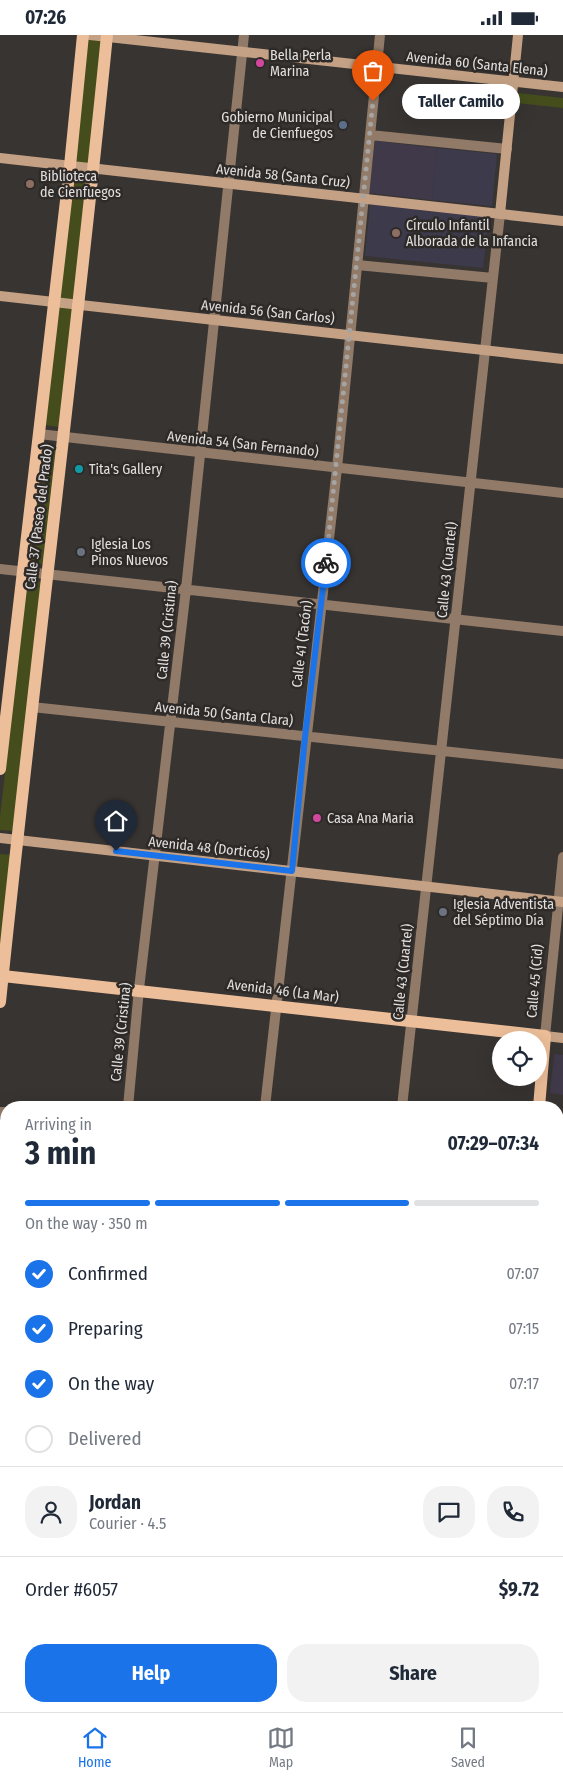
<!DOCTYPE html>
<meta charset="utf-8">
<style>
body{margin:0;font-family:"Fira Sans Condensed",sans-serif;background:#f2f2f3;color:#1f2937;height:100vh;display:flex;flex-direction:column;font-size:19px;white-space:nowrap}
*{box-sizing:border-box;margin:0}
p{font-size:16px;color:#747a83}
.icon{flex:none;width:28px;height:28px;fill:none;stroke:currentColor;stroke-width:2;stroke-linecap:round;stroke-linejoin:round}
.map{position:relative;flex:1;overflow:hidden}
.panel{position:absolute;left:0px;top:1066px;width:564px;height:611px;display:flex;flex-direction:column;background:#fff;border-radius:20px 20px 0 0;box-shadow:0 5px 20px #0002}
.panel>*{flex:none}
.tools{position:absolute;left:492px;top:996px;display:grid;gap:10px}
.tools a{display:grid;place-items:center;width:55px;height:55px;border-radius:50%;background:#fff;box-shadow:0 5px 20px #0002;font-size:25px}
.pin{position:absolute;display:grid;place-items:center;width:42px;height:42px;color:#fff;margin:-51px -21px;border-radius:50% 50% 50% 0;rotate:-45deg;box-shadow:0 0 5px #0007}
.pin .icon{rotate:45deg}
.courier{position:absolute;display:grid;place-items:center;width:50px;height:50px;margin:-25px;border:4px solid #1a73e8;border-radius:50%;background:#fff;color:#222;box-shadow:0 1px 6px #0007}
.bubble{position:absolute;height:35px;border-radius:18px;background:#fff;box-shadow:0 5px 20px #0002;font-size:16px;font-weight:700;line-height:35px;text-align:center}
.summary em{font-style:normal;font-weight:700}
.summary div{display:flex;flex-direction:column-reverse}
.summary{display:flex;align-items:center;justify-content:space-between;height:85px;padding:0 25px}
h1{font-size:32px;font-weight:700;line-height:38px}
.bar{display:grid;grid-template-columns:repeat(4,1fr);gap:8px 5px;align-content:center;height:60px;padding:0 25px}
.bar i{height:6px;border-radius:4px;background:#e0e1e3}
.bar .on{background:#1a73e8}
.bar p{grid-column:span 4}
.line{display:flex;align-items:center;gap:12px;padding:0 25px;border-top:1px solid #e0e1e3}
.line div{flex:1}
.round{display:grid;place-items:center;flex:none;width:52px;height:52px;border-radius:20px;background:#f2f2f3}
ol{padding:0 25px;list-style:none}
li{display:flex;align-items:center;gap:15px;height:55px}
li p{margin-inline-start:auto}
li .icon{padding:5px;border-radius:50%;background:#1a73e8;color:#fff;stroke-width:4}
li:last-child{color:#747a83}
li i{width:28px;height:28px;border:2px solid #e0e1e3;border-radius:50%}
.button{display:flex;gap:10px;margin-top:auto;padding:10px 25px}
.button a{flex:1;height:58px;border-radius:20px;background:#1a73e8;color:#fff;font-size:20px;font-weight:700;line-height:58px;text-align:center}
.button a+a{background:#f2f2f3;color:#1f2937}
.status{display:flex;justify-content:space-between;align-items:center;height:35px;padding:0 25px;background:#fff;direction:ltr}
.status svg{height:14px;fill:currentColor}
.dock{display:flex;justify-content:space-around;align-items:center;height:70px;border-top:1px solid #e0e1e3;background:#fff;font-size:14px;color:#747a83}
.dock a{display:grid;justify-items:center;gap:2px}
.dock .on{color:#1a73e8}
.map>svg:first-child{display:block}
.industrial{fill:#40394a}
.education{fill:#3d3a4c}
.green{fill:#444d1b}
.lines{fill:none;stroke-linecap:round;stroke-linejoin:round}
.street{stroke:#917a68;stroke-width:10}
.secondary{stroke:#c4a184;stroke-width:10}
.primary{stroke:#ecbe99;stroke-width:12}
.done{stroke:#a6a4a2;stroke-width:5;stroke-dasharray:0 9}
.route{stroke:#1a73e8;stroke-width:6}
.hotel-dot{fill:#d1479c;stroke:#2e2a28;stroke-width:2}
.service-dot{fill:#5c6f8a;stroke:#2e2a28;stroke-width:2}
.education-dot{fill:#8d6e63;stroke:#2e2a28;stroke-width:2}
.culture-dot{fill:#0f9aa8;stroke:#2e2a28;stroke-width:2}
.worship-dot{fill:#6b7280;stroke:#2e2a28;stroke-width:2}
.labels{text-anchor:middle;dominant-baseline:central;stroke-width:5;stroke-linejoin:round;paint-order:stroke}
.poi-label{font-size:14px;fill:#e2e0df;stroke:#2e2a28;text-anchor:start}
.street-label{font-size:14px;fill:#e2e0df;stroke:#2e2a28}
</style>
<div class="status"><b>07:26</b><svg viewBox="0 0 49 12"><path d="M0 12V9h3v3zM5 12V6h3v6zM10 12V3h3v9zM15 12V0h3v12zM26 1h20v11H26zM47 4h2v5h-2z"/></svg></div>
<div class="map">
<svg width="563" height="1677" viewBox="0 0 563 1677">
<rect width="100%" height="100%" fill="#383432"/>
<path class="industrial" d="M 375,106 L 437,113 L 432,165 L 369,158 Z
M 554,1019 L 563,1020 L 563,1060 L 550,1058 Z"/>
<path class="education" d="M 437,113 L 497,119 L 492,171 L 432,165 Z
M 370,169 L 489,181 L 483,233 L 365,221 Z
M 558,1147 L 563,1148 L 563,1183 L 558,1180 Z"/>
<path class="green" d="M 88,0 L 103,0 L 60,392 L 44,390 Z
M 518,58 L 563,63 L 563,73 L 517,68 Z
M 43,411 L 58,413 L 44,529 L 29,527 Z
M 27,545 L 42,547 L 15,796 L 0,795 L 0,782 Z
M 0,819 L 12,820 L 0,932 Z
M 563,1217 L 563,1269 L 561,1270 L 563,1275 L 563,1400 L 558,1400 L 558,1218 Z
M 558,1416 L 563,1416 L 563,1448 L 558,1447 Z"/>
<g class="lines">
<path class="street" d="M 370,100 L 507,114
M 357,230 L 493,243
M 39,399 L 563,458
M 0,534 L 563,596
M 32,672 L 563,729
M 545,1001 L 563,822
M 128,1072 L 139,954 L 186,554 L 244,0
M 265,1072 L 337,433 L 380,0
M 402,1072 L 500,179
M 0,1077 L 6,1077
M 558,1136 L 563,1137
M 0,1215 L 6,1216
M 558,1413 L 563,1413
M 0,1481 L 6,1482
M 558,1544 L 563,1545
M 0,1619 L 6,1620
M 491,1671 L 547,1677
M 65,1677 L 66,1671
M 202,1677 L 203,1671
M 335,1677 L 336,1671"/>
<path class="secondary" d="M 90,0 L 563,52
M 0,123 L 563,186
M 500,179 L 518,0
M 0,261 L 563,324
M 0,803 L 563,867
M 545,1001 L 563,1003
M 0,1350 L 6,1351
M 473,1677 L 474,1671"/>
<path class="primary" d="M 0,734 L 70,131 L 83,0
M 3,941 L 545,1001 L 539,1072
M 0,967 C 33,644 75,323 107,0
M 558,1192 L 563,1194
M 558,1207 L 563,1206"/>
</g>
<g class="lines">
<path class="done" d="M 326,528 L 373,66"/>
<path class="route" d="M 116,816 L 292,836 L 305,702 L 326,528"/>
</g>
<g class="hotel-dot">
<circle cx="260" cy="28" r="5"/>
<circle cx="317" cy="783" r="5"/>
</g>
<circle class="service-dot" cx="343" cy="90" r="5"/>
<g class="education-dot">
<circle cx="30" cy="149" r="5"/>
<circle cx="396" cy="198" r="5"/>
</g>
<circle class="culture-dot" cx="79" cy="434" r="5"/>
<g class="worship-dot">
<circle cx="81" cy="517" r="5"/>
<circle cx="443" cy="877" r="5"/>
</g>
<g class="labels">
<g class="poi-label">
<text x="270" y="20">Bella Perla<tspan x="270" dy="16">Marina</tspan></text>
<text x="333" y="82" text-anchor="end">Gobierno Municipal<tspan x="333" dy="16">de Cienfuegos</tspan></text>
<text x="40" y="141">Biblioteca<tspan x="40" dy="16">de Cienfuegos</tspan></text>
<text x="406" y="190">Círculo Infantil<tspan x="406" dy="16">Alborada de la Infancia</tspan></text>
<text x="89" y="434">Tita's Gallery</text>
<text x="91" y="509">Iglesia Los<tspan x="91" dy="16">Pinos Nuevos</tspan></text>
<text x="327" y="783">Casa Ana Maria</text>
<text x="453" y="869">Iglesia Adventista<tspan x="453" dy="16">del Séptimo Día</tspan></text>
</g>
<g class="street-label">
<text transform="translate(477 29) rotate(6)">Avenida 60 (Santa Elena)</text>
<text transform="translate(283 141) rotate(6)">Avenida 58 (Santa Cruz)</text>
<text transform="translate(268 277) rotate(6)">Avenida 56 (San Carlos)</text>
<text transform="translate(243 409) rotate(6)">Avenida 54 (San Fernando)</text>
<text transform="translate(39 482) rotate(-83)">Calle 37 (Paseo del Prado)</text>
<text transform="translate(447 535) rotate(-84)">Calle 43 (Cuartel)</text>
<text transform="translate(167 595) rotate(-84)">Calle 39 (Cristina)</text>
<text transform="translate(302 609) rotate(-83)">Calle 41 (Tacón)</text>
<text transform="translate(224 679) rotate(6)">Avenida 50 (Santa Clara)</text>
<text transform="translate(209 813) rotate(6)">Avenida 48 (Dorticós)</text>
<text transform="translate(403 937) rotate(-84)">Calle 43 (Cuartel)</text>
<text transform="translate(535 946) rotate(-85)">Calle 45 (Cid)</text>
<text transform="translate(283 956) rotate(7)">Avenida 46 (La Mar)</text>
<text transform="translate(121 997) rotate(-84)">Calle 39 (Cristina)</text>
</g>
</g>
</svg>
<div class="tools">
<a><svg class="icon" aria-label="locate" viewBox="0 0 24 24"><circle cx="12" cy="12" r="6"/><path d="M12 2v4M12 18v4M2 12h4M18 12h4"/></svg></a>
</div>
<div class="pin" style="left:373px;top:66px;background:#ea580c"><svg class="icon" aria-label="bag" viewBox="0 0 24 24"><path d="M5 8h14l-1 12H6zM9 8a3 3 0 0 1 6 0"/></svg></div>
<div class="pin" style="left:116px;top:816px;background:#1f2937"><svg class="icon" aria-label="home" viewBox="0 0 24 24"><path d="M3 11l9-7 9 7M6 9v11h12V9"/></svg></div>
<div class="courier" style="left:326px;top:528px"><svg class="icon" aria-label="bike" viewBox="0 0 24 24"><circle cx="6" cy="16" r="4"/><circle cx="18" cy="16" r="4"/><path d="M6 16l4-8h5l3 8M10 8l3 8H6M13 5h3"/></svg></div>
<div class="bubble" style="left:402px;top:49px;width:118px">Taller Camilo</div>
<section class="panel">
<div class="summary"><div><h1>3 min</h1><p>Arriving in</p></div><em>07:29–07:34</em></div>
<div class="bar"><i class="on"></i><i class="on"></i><i class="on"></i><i></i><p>On the way · 350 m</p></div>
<ol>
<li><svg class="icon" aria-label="check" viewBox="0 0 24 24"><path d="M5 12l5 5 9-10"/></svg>Confirmed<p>07:07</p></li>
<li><svg class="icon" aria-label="check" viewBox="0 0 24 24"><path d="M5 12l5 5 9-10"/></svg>Preparing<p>07:15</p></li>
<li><svg class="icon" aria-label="check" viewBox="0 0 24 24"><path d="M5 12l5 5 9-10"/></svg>On the way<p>07:17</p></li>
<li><i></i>Delivered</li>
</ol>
<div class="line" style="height:90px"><a class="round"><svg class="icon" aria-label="person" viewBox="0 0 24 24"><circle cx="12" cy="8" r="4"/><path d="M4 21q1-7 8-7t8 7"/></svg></a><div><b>Jordan</b><p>Courier · 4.5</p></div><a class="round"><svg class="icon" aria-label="chat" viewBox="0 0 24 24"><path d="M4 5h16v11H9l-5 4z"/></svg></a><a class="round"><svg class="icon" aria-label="phone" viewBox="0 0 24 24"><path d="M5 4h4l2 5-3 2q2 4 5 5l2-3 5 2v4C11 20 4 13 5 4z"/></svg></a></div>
<div class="line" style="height:65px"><div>Order #6057</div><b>$9.72</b></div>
<div class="button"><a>Help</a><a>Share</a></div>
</section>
</div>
<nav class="dock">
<a class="on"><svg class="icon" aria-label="home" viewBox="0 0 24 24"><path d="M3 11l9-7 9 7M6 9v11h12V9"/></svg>Home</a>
<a><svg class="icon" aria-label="map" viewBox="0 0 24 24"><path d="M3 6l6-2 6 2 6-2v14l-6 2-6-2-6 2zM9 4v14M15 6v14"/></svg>Map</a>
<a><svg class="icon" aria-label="saved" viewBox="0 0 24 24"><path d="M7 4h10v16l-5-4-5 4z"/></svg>Saved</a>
</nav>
